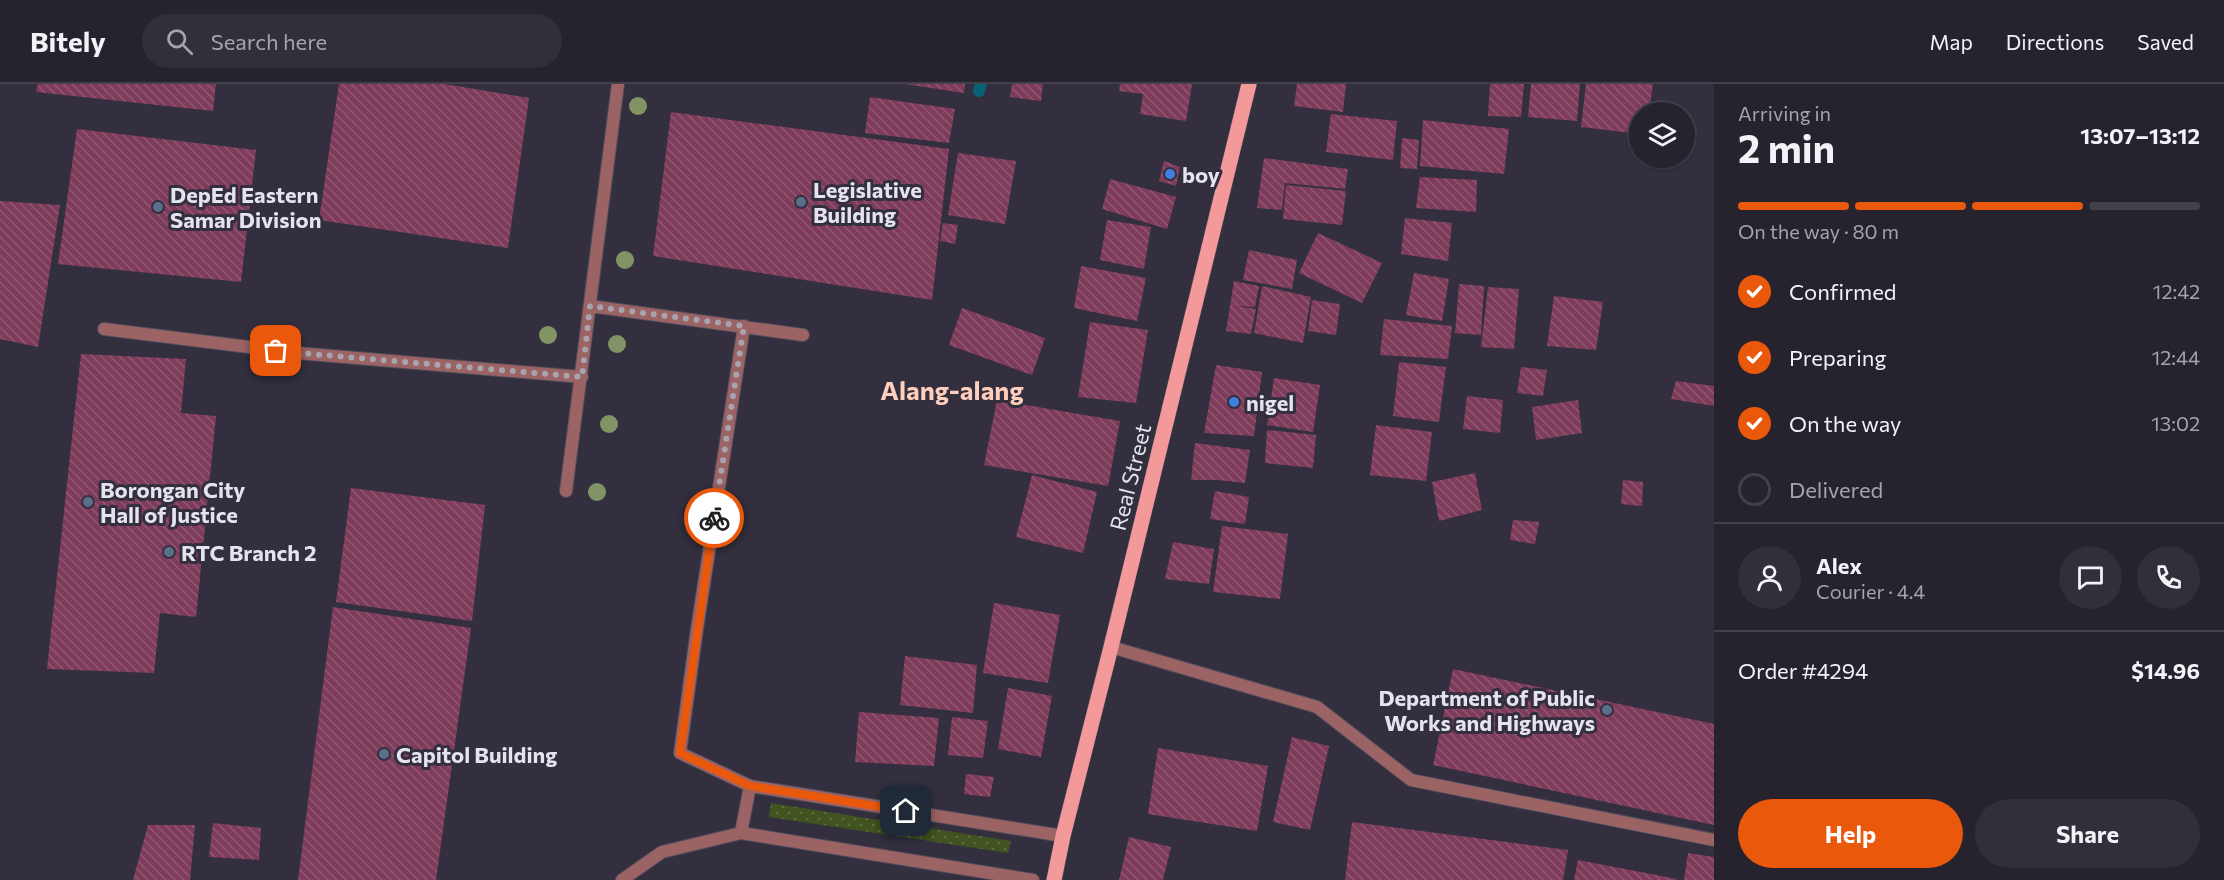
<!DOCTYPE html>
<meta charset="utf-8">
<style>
body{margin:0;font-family:Commissioner,sans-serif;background:#322f3b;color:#f1f3f6;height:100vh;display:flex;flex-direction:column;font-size:22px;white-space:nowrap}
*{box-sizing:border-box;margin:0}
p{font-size:20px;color:#a4a4aa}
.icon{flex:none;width:33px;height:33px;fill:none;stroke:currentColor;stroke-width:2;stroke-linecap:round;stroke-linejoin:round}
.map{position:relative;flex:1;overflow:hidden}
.details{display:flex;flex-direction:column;background:#26232f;width:510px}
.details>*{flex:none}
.controls{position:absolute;left:1629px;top:18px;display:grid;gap:12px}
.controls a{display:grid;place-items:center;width:66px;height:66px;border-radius:50%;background:#26232f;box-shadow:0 2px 4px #0004,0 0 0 2px #42404b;font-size:30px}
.pin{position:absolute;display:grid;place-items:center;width:51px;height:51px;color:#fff;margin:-26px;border-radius:12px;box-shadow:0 3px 9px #0006}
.courier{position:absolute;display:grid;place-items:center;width:60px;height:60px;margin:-30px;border:4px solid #ea580c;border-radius:50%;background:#fff;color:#222;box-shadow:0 2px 8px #0007}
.headline em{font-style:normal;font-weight:700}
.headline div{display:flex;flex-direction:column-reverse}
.headline{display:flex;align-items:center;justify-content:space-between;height:102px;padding:0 24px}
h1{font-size:39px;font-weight:700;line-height:45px}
.bar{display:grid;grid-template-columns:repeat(4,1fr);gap:9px 6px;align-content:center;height:72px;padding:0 24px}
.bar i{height:8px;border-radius:4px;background:#42404b}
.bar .selected{background:#ea580c}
.bar p{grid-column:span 4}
.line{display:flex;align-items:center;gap:15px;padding:0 24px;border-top:2px solid #42404b}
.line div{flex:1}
.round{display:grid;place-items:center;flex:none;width:63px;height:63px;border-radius:32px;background:#322f3b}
ol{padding:0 24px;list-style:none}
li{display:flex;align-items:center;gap:18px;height:66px}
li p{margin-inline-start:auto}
li .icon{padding:6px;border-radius:50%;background:#ea580c;color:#fff;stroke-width:4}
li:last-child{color:#a4a4aa}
li i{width:33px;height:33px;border:3px solid #42404b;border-radius:50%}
.button{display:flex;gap:12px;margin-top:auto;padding:12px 24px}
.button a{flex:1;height:69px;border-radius:36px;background:#ea580c;color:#fff;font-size:24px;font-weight:700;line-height:69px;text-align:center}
.button a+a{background:#322f3b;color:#f1f3f6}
header{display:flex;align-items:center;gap:36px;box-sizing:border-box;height:84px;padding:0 30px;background:#26232f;border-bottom:2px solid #42404b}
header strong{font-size:28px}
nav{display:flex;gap:33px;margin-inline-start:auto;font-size:21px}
.search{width:420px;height:54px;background:#322f3b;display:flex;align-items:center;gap:15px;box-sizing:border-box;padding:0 21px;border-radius:33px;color:#a4a4aa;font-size:22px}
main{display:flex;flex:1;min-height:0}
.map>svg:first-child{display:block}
.grass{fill:url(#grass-dots)}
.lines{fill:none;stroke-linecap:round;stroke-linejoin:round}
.stream{stroke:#076275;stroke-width:12}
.building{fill:url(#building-back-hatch)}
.lane-casing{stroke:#4f4c5b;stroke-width:14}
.primary-casing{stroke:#4f4c5b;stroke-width:16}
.lane{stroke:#9b6363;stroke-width:12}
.primary{stroke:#f4999a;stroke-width:15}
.tree{fill:#829466}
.done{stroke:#a7a4b0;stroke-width:6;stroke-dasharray:0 10.8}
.route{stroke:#ea580c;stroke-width:8}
.shop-dot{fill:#3f7fe0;stroke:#332f3f;stroke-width:2}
.service-dot{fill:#5c6f8a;stroke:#332f3f;stroke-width:2}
.labels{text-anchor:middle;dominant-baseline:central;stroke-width:6;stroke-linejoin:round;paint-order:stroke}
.poi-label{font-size:22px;font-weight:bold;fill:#e5e3ed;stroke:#332f3f;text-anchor:start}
.street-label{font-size:22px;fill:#e5e3ed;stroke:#332f3f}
.quarter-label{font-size:26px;font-weight:bold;fill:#ffcfbd;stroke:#332f3f}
</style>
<header>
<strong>Bitely</strong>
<div class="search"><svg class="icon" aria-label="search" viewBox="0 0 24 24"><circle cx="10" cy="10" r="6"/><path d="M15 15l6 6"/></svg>Search here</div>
<nav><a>Map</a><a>Directions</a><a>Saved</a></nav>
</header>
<main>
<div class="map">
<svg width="1714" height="796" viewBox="0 0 1714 796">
<defs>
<pattern id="grass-dots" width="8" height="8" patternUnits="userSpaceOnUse" patternTransform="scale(1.5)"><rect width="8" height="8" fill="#41531f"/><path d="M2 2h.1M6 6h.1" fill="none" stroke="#5c6c40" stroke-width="1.8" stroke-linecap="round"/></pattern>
<pattern id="building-back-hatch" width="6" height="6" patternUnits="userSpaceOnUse" patternTransform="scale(1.5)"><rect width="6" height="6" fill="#7e3b5a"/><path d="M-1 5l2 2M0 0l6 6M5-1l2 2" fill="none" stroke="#905772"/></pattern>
</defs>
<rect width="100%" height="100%" fill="#332f3f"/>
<path class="grass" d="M 771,719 L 1011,757 L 1008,769 L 769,733 Z"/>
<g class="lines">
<path class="stream" d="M 979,7 L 981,0"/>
</g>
<path class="building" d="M 38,0 L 216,0 L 213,27 L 36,8 Z
M 339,0 L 444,0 L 529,14 L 508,164 L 319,136 Z
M 905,0 L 965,0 L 964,9 Z
M 1012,0 L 1043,0 L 1041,17 L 1010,13 Z
M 1120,0 L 1192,0 L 1186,37 L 1140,30 L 1143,10 L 1119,7 Z
M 1297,0 L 1346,0 L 1343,28 L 1294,22 Z
M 1490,0 L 1524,0 L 1521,33 L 1488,32 Z
M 1531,0 L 1580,0 L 1577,37 L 1528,33 Z
M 1586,0 L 1653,0 L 1649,28 L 1640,28 L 1640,50 L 1581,43 Z
M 870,13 L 955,25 L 949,59 L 865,49 Z
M 671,28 L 949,65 L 932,216 L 653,172 Z
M 1331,30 L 1397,37 L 1393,76 L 1326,68 Z
M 1423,36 L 1509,45 L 1504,90 L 1420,82 Z
M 77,45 L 256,66 L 241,198 L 58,180 Z
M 1402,54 L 1419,56 L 1417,85 L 1400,84 Z
M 958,69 L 1016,77 L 1005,140 L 948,131 Z
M 1264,74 L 1348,85 L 1345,105 L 1285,99 L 1282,126 L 1257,124 Z
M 1164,77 L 1180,83 L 1176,102 L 1159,97 Z
M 1420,93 L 1477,96 L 1476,128 L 1416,124 Z
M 1110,95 L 1176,113 L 1167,145 L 1102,125 Z
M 1286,101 L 1346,107 L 1342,141 L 1283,135 Z
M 0,117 L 60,121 L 38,263 L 0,255 Z
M 1405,134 L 1452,139 L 1448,177 L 1401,170 Z
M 1107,136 L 1151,143 L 1144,185 L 1100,176 Z
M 943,139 L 958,141 L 955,160 L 940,157 Z
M 1318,149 L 1382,179 L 1362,219 L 1299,189 Z
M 1249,166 L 1297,176 L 1292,205 L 1243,196 Z
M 1081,182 L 1146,194 L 1137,237 L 1074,224 Z
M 1414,189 L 1449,195 L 1442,237 L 1406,231 Z
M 1234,197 L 1259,202 L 1255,223 L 1236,222 L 1256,225 L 1251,250 L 1226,247 Z
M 1459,200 L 1484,202 L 1481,251 L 1455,249 Z
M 1262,202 L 1311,213 L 1303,259 L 1254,249 Z
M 1488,203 L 1519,205 L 1514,265 L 1481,263 Z
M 1554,212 L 1603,218 L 1596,266 L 1547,262 Z
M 1312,216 L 1340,220 L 1336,251 L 1308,247 Z
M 962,224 L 1045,254 L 1032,291 L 949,261 Z
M 1384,235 L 1452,242 L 1448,275 L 1380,271 Z
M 1090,238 L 1148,246 L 1136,319 L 1078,313 Z
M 81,270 L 186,275 L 181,329 L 216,332 L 196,533 L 160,529 L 154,589 L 47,585 Z
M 1399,278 L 1446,283 L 1439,338 L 1393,332 Z
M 1216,281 L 1262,288 L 1254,352 L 1204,349 Z
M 1521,283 L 1547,286 L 1543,312 L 1517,309 Z
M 1274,294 L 1320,301 L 1313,348 L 1267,341 Z
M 1676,297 L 1714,302 L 1714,322 L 1671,315 Z
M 1467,312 L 1503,316 L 1500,349 L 1463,345 Z
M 997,316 L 1120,337 L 1108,402 L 984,381 Z
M 1578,316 L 1582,349 L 1536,356 L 1532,323 Z
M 1376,341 L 1432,348 L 1426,397 L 1370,391 Z
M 1267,346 L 1316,351 L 1313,384 L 1265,379 Z
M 1195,359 L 1250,366 L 1245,399 L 1217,396 L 1191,396 Z
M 1475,389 L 1482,426 L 1439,437 L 1432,398 Z
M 1032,391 L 1097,408 L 1083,469 L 1016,453 Z
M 1623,396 L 1643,398 L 1642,422 L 1621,420 Z
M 351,404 L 485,421 L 472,537 L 336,518 Z
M 1215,407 L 1249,413 L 1245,440 L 1210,435 Z
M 1513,436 L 1539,438 L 1535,460 L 1510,456 Z
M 1222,442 L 1288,450 L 1280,515 L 1213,508 Z
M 1173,458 L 1214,465 L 1209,500 L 1165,495 Z
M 994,519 L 1060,531 L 1048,599 L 983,589 Z
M 333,523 L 471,544 L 436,796 L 298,796 Z
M 905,572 L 977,581 L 973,629 L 900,621 Z
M 1453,585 L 1714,640 L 1714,741 L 1433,681 Z
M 1008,604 L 1052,612 L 1041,673 L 998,665 Z
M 859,628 L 939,634 L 934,682 L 855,678 Z
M 952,633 L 988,637 L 983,674 L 948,671 Z
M 1292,653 L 1329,662 L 1310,746 L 1273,738 Z
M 1158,664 L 1268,682 L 1257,747 L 1148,730 Z
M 966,690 L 994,693 L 990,713 L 964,710 Z
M 1352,738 L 1568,766 L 1563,796 L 1345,796 Z
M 213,739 L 261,744 L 259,776 L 209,773 Z
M 148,741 L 195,741 L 190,796 L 133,796 Z
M 1129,753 L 1171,763 L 1163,796 L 1119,796 Z
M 1688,769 L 1714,773 L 1714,796 L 1684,796 Z
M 1578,776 L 1677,795 L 1676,796 L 1574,796 Z"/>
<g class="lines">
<defs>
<path id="lane" d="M 590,222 L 803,251
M 744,242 L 697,545 L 680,669 L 750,702 L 1063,752
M 104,245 L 297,269 L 582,293
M 566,407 L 618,0
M 1111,563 L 1317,623 L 1411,696 L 1714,756
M 741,749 L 750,702
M 622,796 L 662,768 L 741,749 L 1033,796"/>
<path id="primary" d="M 1054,796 L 1063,752 L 1111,563 L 1249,0"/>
</defs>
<use href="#lane" class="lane-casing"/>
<use href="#primary" class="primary-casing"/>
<use href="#lane" class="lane"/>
<use href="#primary" class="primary"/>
</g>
<g class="tree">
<circle cx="638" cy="22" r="9"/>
<circle cx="625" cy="176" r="9"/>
<circle cx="548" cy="251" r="9"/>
<circle cx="617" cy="260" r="9"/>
<circle cx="609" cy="340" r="9"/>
<circle cx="597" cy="408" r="9"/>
</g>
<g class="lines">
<path class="done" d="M 276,267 L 582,293 L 590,222 L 744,242 L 714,434"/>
<path class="route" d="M 714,434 L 680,669 L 750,702 L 906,727"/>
</g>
<g class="shop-dot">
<circle cx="1170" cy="90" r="6"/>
<circle cx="1234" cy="318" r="6"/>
</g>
<g class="service-dot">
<circle cx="801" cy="118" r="6"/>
<circle cx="158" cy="123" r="6"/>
<circle cx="88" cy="418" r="6"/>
<circle cx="169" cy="468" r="6"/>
<circle cx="1607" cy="626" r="6"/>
<circle cx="384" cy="670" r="6"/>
</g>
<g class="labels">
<g class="poi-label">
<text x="1182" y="90">boy</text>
<text x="813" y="105">Legislative<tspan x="813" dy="25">Building</tspan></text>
<text x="170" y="110">DepEd Eastern<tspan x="170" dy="25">Samar Division</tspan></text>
<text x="1246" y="318">nigel</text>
<text x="100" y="405">Borongan City<tspan x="100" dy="25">Hall of Justice</tspan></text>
<text x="181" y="468">RTC Branch 2</text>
<text x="1595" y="613" text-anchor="end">Department of Public<tspan x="1595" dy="25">Works and Highways</tspan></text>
<text x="396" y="670">Capitol Building</text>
</g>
<g class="street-label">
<text transform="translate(1130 393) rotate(-76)">Real Street</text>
</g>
<g class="quarter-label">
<text x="952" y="305">Alang-alang</text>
</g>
</g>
</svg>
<div class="controls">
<a><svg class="icon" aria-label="layers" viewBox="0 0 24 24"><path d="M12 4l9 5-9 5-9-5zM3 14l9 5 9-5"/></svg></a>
</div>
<div class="pin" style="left:276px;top:267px;background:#ea580c"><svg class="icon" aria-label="bag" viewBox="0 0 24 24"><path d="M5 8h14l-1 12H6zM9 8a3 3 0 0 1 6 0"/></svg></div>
<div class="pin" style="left:906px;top:727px;background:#1f2937"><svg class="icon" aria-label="home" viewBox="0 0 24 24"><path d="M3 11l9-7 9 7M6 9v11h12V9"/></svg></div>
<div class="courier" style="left:714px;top:434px"><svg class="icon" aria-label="bike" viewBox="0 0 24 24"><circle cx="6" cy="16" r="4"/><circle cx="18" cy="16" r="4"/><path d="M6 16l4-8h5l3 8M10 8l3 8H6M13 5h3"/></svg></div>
</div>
<section class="details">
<div class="headline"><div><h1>2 min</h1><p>Arriving in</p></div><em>13:07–13:12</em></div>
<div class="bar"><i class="selected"></i><i class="selected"></i><i class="selected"></i><i></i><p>On the way · 80 m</p></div>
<ol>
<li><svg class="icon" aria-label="check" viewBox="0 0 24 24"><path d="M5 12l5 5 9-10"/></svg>Confirmed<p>12:42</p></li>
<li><svg class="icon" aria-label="check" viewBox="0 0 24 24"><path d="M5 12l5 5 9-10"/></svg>Preparing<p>12:44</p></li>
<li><svg class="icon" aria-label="check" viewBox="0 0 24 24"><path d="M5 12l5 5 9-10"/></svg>On the way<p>13:02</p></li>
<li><i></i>Delivered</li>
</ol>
<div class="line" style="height:108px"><a class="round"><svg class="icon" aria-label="person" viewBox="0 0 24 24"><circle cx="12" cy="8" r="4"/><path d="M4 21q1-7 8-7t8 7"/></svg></a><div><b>Alex</b><p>Courier · 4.4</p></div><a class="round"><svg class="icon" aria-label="chat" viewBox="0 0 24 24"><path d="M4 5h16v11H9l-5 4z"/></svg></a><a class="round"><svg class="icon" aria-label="phone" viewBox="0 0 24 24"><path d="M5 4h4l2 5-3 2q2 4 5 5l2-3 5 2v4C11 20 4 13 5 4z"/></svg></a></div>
<div class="line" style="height:78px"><div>Order #4294</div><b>$14.96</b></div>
<div class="button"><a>Help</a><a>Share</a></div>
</section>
</main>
